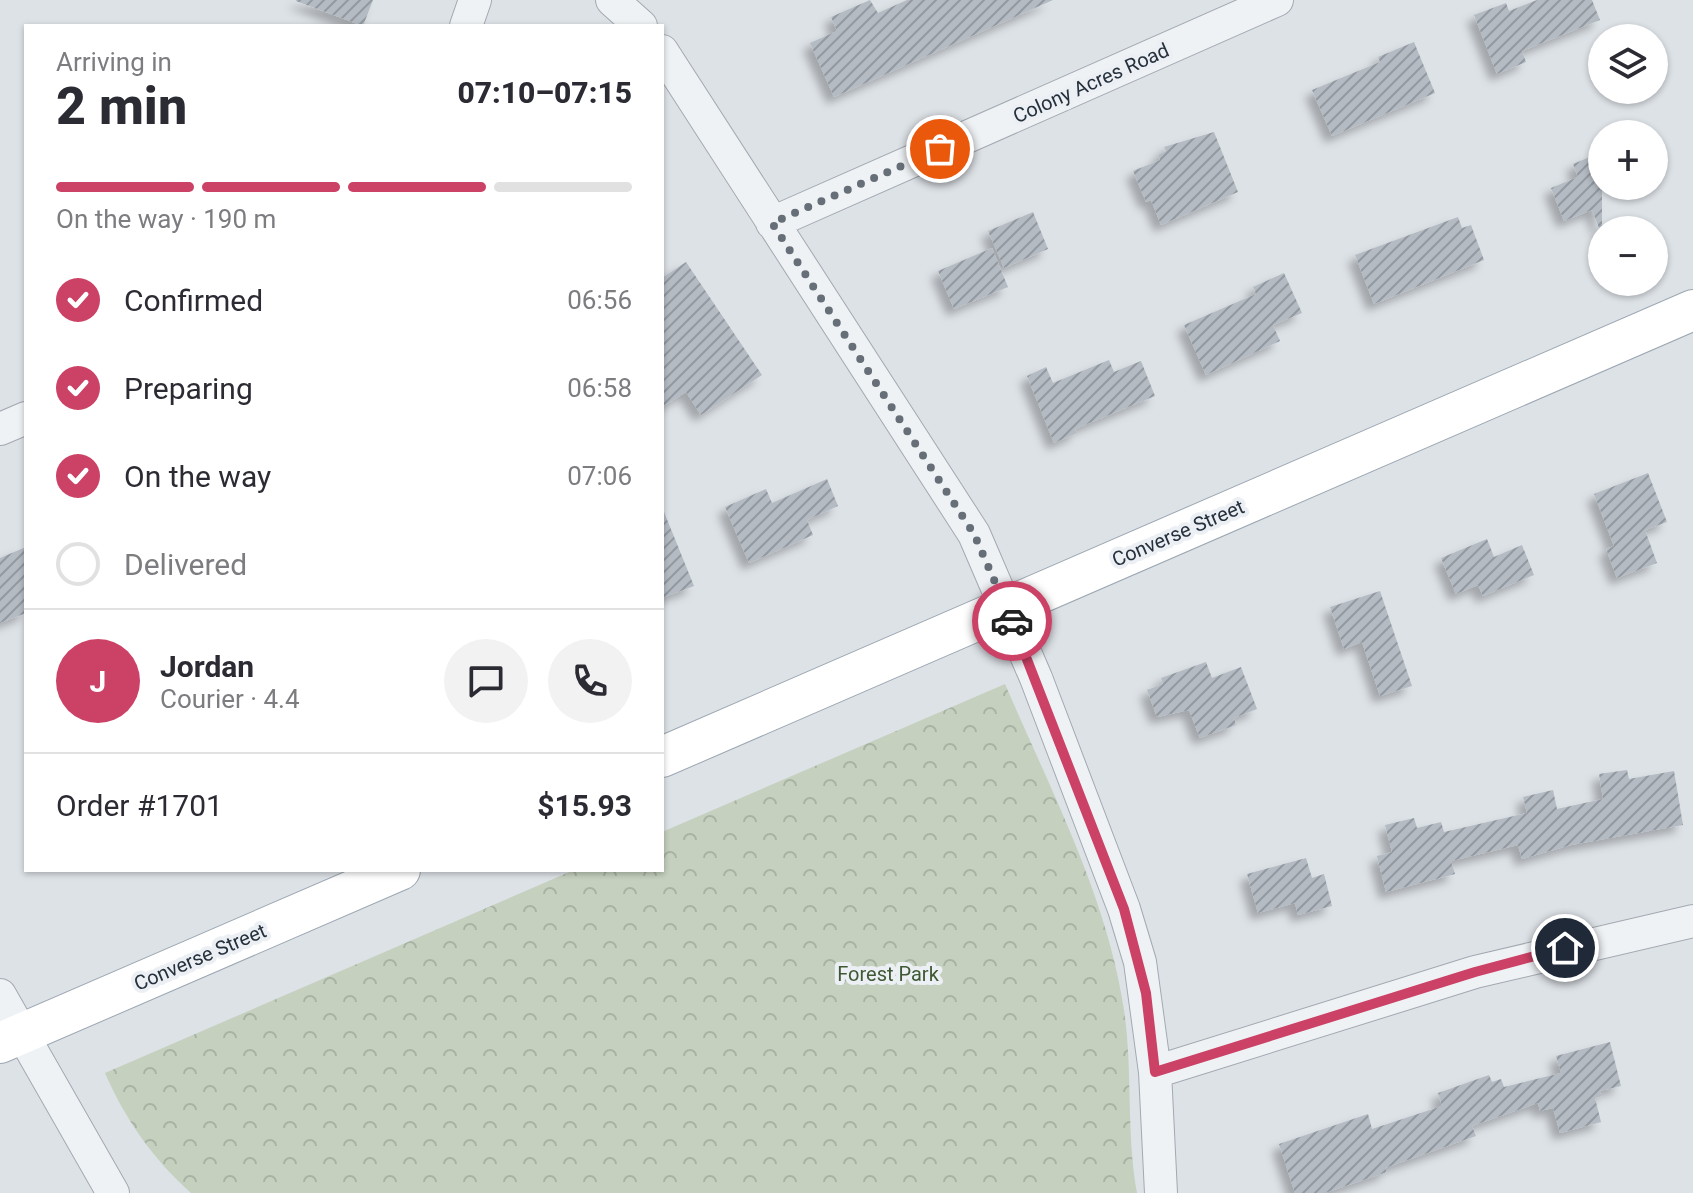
<!DOCTYPE html>
<meta charset="utf-8">
<style>
body{margin:0;font-family:Roboto,sans-serif;background:#f2f2f3;color:#2b2b33;height:100vh;display:flex;flex-direction:column;font-size:30px;white-space:nowrap}
*{box-sizing:border-box;margin:0}
p{font-size:26px;color:#7c7c81}
.icon{flex:none;width:44px;height:44px;fill:none;stroke:currentColor;stroke-width:2;stroke-linecap:round;stroke-linejoin:round}
.map{position:relative;flex:1;overflow:hidden}
.panel{position:absolute;left:24px;top:24px;width:640px;height:848px;display:flex;flex-direction:column;background:#fff;border-radius:0px;box-shadow:0 2px 6px #0004}
.panel>*{flex:none}
.buttons{position:absolute;left:1588px;top:24px;display:grid;gap:16px}
.buttons a{display:grid;place-items:center;width:80px;height:80px;border-radius:50%;background:#fff;box-shadow:0 2px 6px #0004;font-size:40px}
.pin{position:absolute;display:grid;place-items:center;width:68px;height:68px;color:#fff;margin:-34px;border:4px solid #fff;border-radius:50%;box-shadow:0 2px 8px #0007}
.courier{position:absolute;display:grid;place-items:center;width:80px;height:80px;margin:-40px;border:6px solid #cc4166;border-radius:50%;background:#fff;color:#222;box-shadow:0 2px 10px #0007}
.headline em{font-style:normal;font-weight:800}
.headline div{display:flex;flex-direction:column-reverse}
.headline{display:flex;align-items:center;justify-content:space-between;height:136px;padding:0 32px}
h1{font-size:52px;font-weight:800;line-height:60px}
.bar{display:grid;grid-template-columns:repeat(4,1fr);gap:12px 8px;align-content:center;height:96px;padding:0 32px}
.bar i{height:10px;border-radius:6px;background:#e1e1e2}
.bar .current{background:#cc4166}
.bar p{grid-column:span 4}
.line{display:flex;align-items:center;gap:20px;padding:0 32px;border-top:2px solid #e1e1e2}
.line div{flex:1}
.round{display:grid;place-items:center;flex:none;width:84px;height:84px;border-radius:42px;background:#f2f2f3}
ol{padding:0 32px;list-style:none}
li{display:flex;align-items:center;gap:24px;height:88px}
li p{margin-inline-start:auto}
li .icon{padding:8px;border-radius:50%;background:#cc4166;color:#fff;stroke-width:4}
li:last-child{color:#7c7c81}
li i{width:44px;height:44px;border:4px solid #e1e1e2;border-radius:50%}
.map>svg:first-child{display:block}
.park{fill:url(#park-crowns)}
.building{fill:url(#building-hatch);filter:url(#shadow)}
.lines{fill:none;stroke-linecap:round;stroke-linejoin:round}
.minor-casing{stroke:#a2a9b1;stroke-width:34}
.major-casing{stroke:#9ca7b2;stroke-width:42}
.minor{stroke:#eff2f5;stroke-width:32}
.major{stroke:#fff;stroke-width:40}
.done{stroke:#666f78;stroke-width:8;stroke-dasharray:0 14.4}
.route{stroke:#cc4166;stroke-width:10}
.labels{text-anchor:middle;dominant-baseline:central;stroke-width:8;stroke-linejoin:round;paint-order:stroke}
.street-label{font-size:20px;fill:#26313d;stroke:#ecf0f4}
.park-label{font-size:20px;fill:#3f5834;stroke:#ecf0f4}
</style>
<div class="map">
<svg width="1693" height="1193" viewBox="0 0 1693 1193">
<defs>
<pattern id="park-crowns" width="20" height="18" patternUnits="userSpaceOnUse" patternTransform="scale(2)"><rect width="20" height="18" fill="#c5d0be"/><path d="M2 6a3 3 0 1 1 6 0M12 15a3 3 0 1 1 6 0" fill="none" stroke="#a9b3a4"/></pattern>
<pattern id="building-hatch" width="6" height="6" patternUnits="userSpaceOnUse" patternTransform="scale(2)"><rect width="6" height="6" fill="#b4bbc3"/><path d="M-1 1l2-2M0 6l6-6M5 7l2-2" fill="none" stroke="#9299a0"/></pattern>
<filter id="shadow"><feDropShadow dx="-7" dy="7" stdDeviation="4" flood-color="#0004"/></filter>
</defs>
<rect width="100%" height="100%" fill="#dde2e7"/>
<path class="park" d="M 1005,684 C 1050,789 1107,896 1124,1010 C 1133,1071 1126,1132 1137,1193 L 191,1193 C 153,1159 125,1119 105,1073 L 574,870 L 662,870 L 662,832 Z"/>
<path class="building" d="M 373,0 L 363,26 L 296,1 L 296,0 Z
M 870,0 L 878,13 L 907,0 L 1053,0 L 834,97 L 810,43 L 837,31 L 831,17 Z
M 1537,0 L 1592,0 L 1600,20 L 1522,51 L 1526,62 L 1497,74 L 1474,15 L 1506,3 L 1509,11 Z
M 1414,42 L 1435,93 L 1332,136 L 1312,90 L 1380,62 L 1378,57 Z
M 1214,132 L 1238,192 L 1161,225 L 1151,200 L 1146,202 L 1133,171 L 1160,160 L 1158,155 L 1166,151 L 1164,147 Z
M 1602,152 L 1602,233 L 1601,233 L 1592,210 L 1564,221 L 1551,188 L 1578,177 L 1573,164 Z
M 1033,212 L 1048,249 L 1004,268 L 988,231 Z
M 1458,217 L 1462,228 L 1471,225 L 1484,260 L 1374,304 L 1355,255 Z
M 992,248 L 1008,287 L 954,309 L 938,271 Z
M 686,262 L 762,375 L 701,415 L 686,392 L 662,407 L 662,278 Z
M 1284,273 L 1302,313 L 1273,325 L 1280,341 L 1206,375 L 1184,325 L 1256,294 L 1253,287 Z
M 1109,360 L 1114,372 L 1141,361 L 1155,396 L 1075,429 L 1077,433 L 1054,443 L 1027,376 L 1046,367 L 1053,383 Z
M 1648,473 L 1667,522 L 1645,530 L 1657,563 L 1617,578 L 1606,549 L 1614,546 L 1594,494 Z
M 827,479 L 838,506 L 807,520 L 813,535 L 749,563 L 725,507 L 766,489 L 772,503 Z
M 664,512 L 694,586 L 662,598 L 662,513 Z
M 1487,539 L 1494,557 L 1522,545 L 1534,575 L 1483,596 L 1478,585 L 1456,594 L 1441,558 Z
M 26,547 L 26,613 L 0,623 L 0,558 Z
M 1380,591 L 1412,686 L 1380,696 L 1362,642 L 1344,649 L 1330,607 Z
M 1206,662 L 1212,678 L 1241,667 L 1257,709 L 1234,718 L 1236,725 L 1200,738 L 1189,710 L 1157,717 L 1147,690 L 1163,684 L 1161,678 Z
M 1627,770 L 1629,779 L 1674,771 L 1683,825 L 1571,845 L 1522,859 L 1518,845 L 1451,861 L 1455,874 L 1386,892 L 1377,856 L 1392,852 L 1385,825 L 1414,818 L 1417,828 L 1441,822 L 1444,832 L 1527,813 L 1523,797 L 1553,790 L 1557,809 L 1603,799 L 1599,774 Z
M 1306,858 L 1312,878 L 1324,874 L 1332,906 L 1298,915 L 1295,903 L 1258,913 L 1247,874 Z
M 1610,1042 L 1621,1086 L 1600,1091 L 1602,1096 L 1595,1098 L 1601,1122 L 1560,1133 L 1553,1108 L 1540,1111 L 1538,1103 L 1472,1126 L 1476,1136 L 1385,1168 L 1387,1172 L 1325,1193 L 1295,1193 L 1279,1144 L 1368,1114 L 1372,1129 L 1442,1106 L 1438,1093 L 1489,1075 L 1492,1082 L 1501,1079 L 1504,1087 L 1561,1073 L 1556,1056 Z"/>
<g class="lines">
<defs>
<path id="minor" d="M 612,0 L 641,26
M 466,26 L 475,0
M 662,51 L 974,534 L 1036,678 L 1124,909 L 1140,962 L 1155,1072 L 1161,1193
M 772,223 L 1277,0
M 0,429 L 26,418
M 0,995 L 113,1193
M 1155,1072 L 1475,972 L 1693,921"/>
<path id="major" d="M 662,757 L 1693,310
M 0,1043 L 400,870"/>
</defs>
<use href="#minor" class="minor-casing"/>
<use href="#major" class="major-casing"/>
<use href="#minor" class="minor"/>
<use href="#major" class="major"/>
</g>
<g class="lines">
<path class="done" d="M 940,149 L 772,223 L 974,534 L 1012,621"/>
<path class="route" d="M 1012,621 L 1124,909 L 1146,993 L 1155,1072 L 1475,972 L 1565,948"/>
</g>
<g class="labels">
<g class="street-label">
<text transform="translate(1091 83) rotate(-24)">Colony Acres Road</text>
<text transform="translate(1178 533) rotate(-23)">Converse Street</text>
<text transform="translate(200 957) rotate(-23)">Converse Street</text>
</g>
<g class="park-label">
<text x="888" y="974">Forest Park</text>
</g>
</g>
</svg>
<div class="buttons">
<a><svg class="icon" aria-label="layers" viewBox="0 0 24 24"><path d="M12 4l9 5-9 5-9-5zM3 14l9 5 9-5"/></svg></a>
<a>+</a>
<a>−</a>
</div>
<div class="pin" style="left:940px;top:149px;background:#ea580c"><svg class="icon" aria-label="bag" viewBox="0 0 24 24"><path d="M5 8h14l-1 12H6zM9 8a3 3 0 0 1 6 0"/></svg></div>
<div class="pin" style="left:1565px;top:948px;background:#1f2937"><svg class="icon" aria-label="home" viewBox="0 0 24 24"><path d="M3 11l9-7 9 7M6 9v11h12V9"/></svg></div>
<div class="courier" style="left:1012px;top:621px"><svg class="icon" aria-label="car" viewBox="0 0 24 24"><path d="M5 17H2v-5l4-1 3-4h7l3 4 3 1v5h-3M9 17h6M6 11h13"/><circle cx="7" cy="17" r="2"/><circle cx="17" cy="17" r="2"/></svg></div>
<section class="panel">
<div class="headline"><div><h1>2 min</h1><p>Arriving in</p></div><em>07:10–07:15</em></div>
<div class="bar"><i class="current"></i><i class="current"></i><i class="current"></i><i></i><p>On the way · 190 m</p></div>
<ol>
<li><svg class="icon" aria-label="check" viewBox="0 0 24 24"><path d="M5 12l5 5 9-10"/></svg>Confirmed<p>06:56</p></li>
<li><svg class="icon" aria-label="check" viewBox="0 0 24 24"><path d="M5 12l5 5 9-10"/></svg>Preparing<p>06:58</p></li>
<li><svg class="icon" aria-label="check" viewBox="0 0 24 24"><path d="M5 12l5 5 9-10"/></svg>On the way<p>07:06</p></li>
<li><i></i>Delivered</li>
</ol>
<div class="line" style="height:144px"><b class="round" style="background:#cc4166;color:#fff">J</b><div><b>Jordan</b><p>Courier · 4.4</p></div><a class="round"><svg class="icon" aria-label="chat" viewBox="0 0 24 24"><path d="M4 5h16v11H9l-5 4z"/></svg></a><a class="round"><svg class="icon" aria-label="phone" viewBox="0 0 24 24"><path d="M5 4h4l2 5-3 2q2 4 5 5l2-3 5 2v4C11 20 4 13 5 4z"/></svg></a></div>
<div class="line" style="height:104px"><div>Order #1701</div><b>$15.93</b></div>
</section>
</div>
